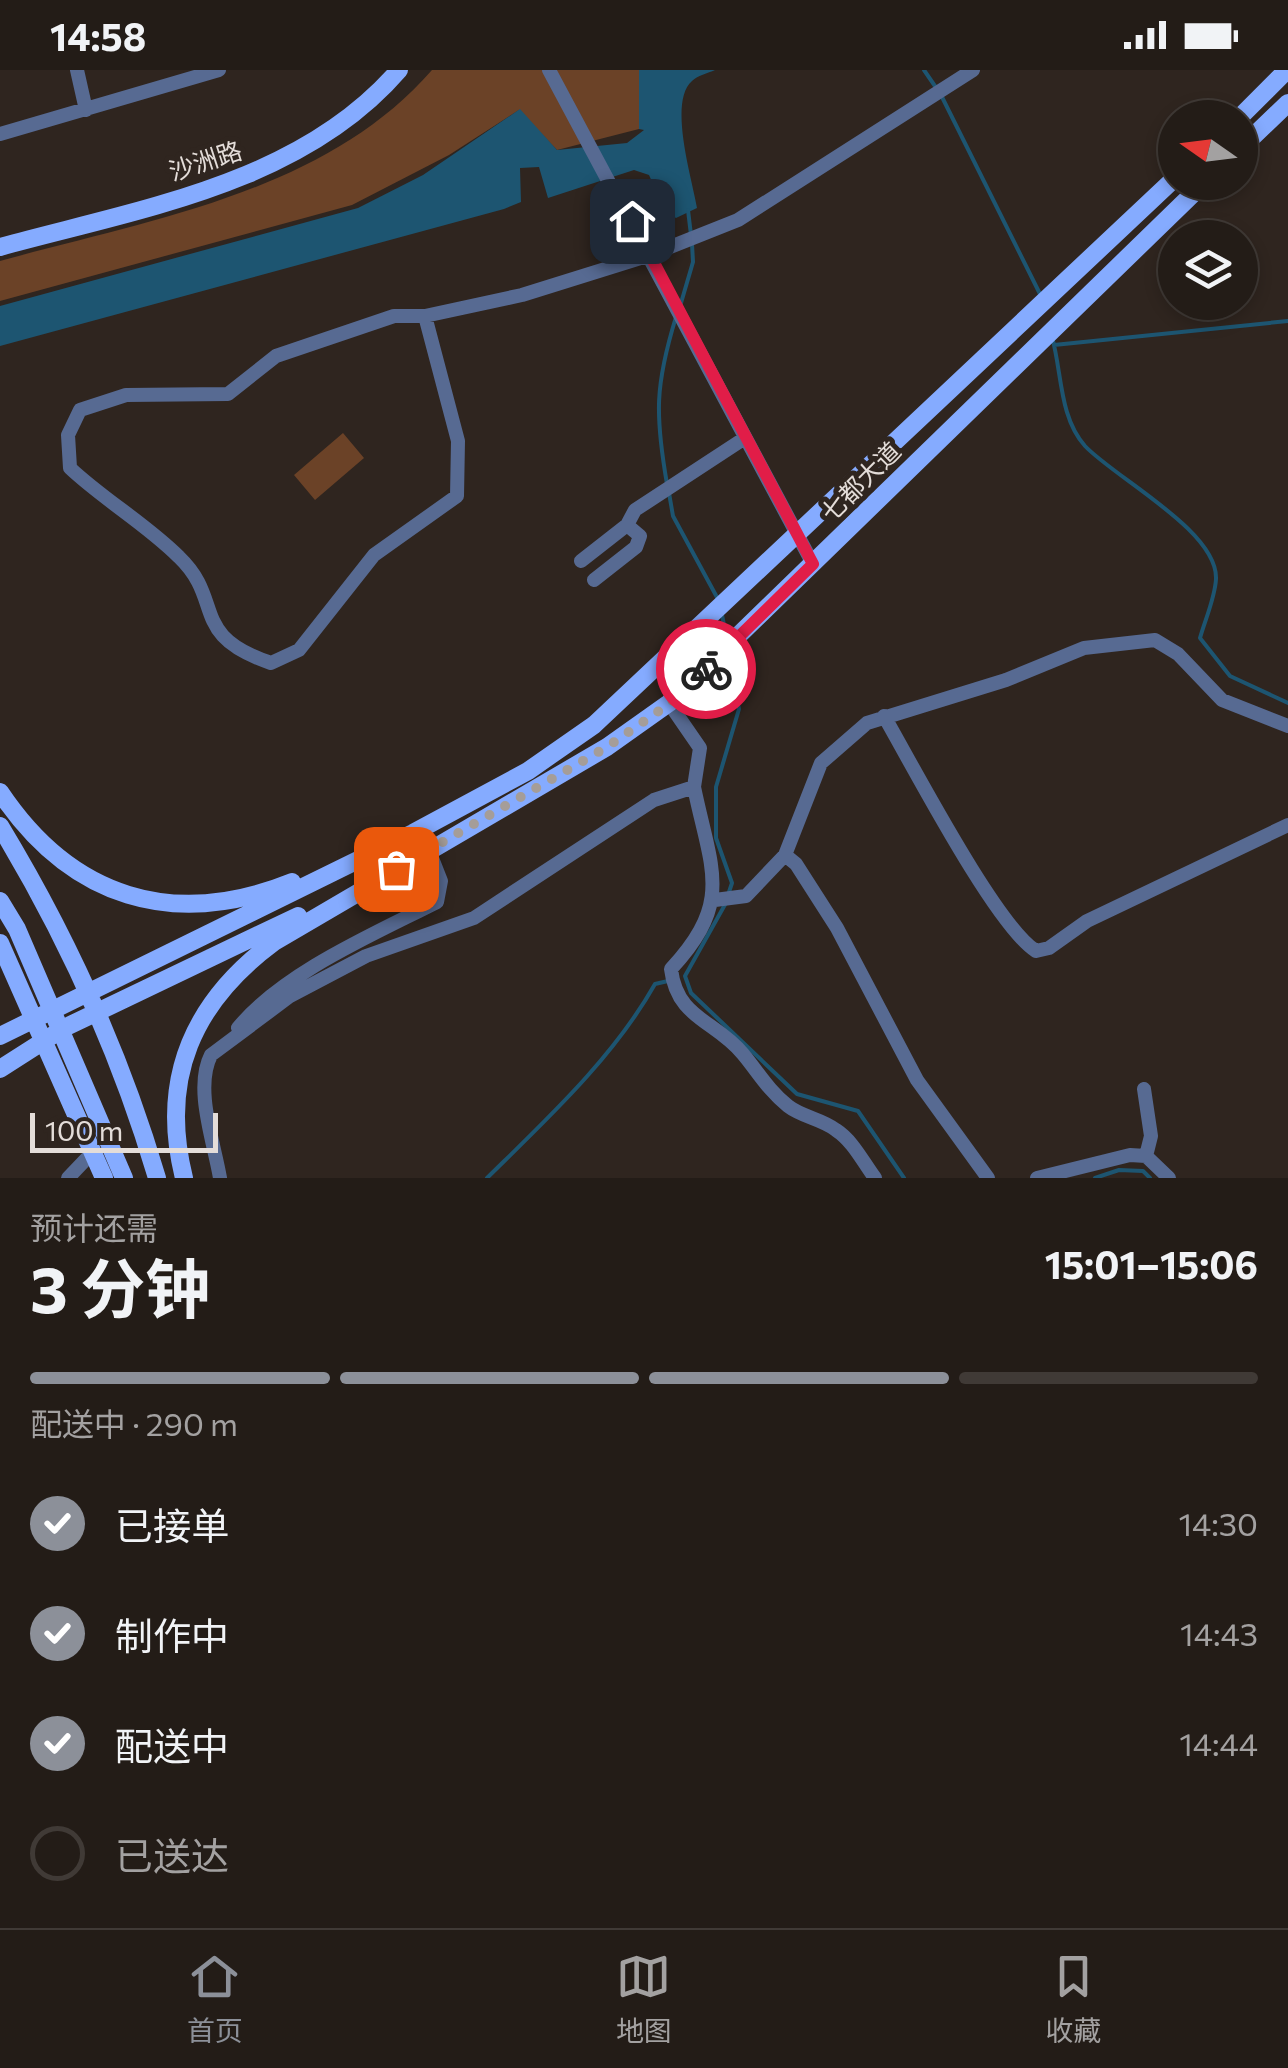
<!DOCTYPE html>
<html lang="zh">
<meta charset="utf-8">
<style>
body{margin:0;font-family:Commissioner,"Noto Sans SC",sans-serif;background:#2b2520;color:#f1f3f6;height:100vh;display:flex;flex-direction:column;font-size:38px;white-space:nowrap}
*{box-sizing:border-box;margin:0}
p{font-size:32px;color:#a3a1a1}
.icon{flex:none;width:55px;height:55px;fill:none;stroke:currentColor;stroke-width:2;stroke-linecap:round;stroke-linejoin:round}
.map{position:relative;height:1108px;overflow:hidden}
.sheet{display:flex;flex-direction:column;background:#231c17;flex:1}
.sheet>*{flex:none}
.needle{width:65px;rotate:284deg}
.tools{position:absolute;left:1158px;top:30px;display:grid;gap:20px}
.tools a{display:grid;place-items:center;width:100px;height:100px;border-radius:50%;background:#231c17;box-shadow:0 5px 15px #0003,0 0 0 2px #403a36;font-size:50px}
.scale{position:absolute;left:30px;bottom:25px;width:188px;box-sizing:border-box;padding-left:10px;border:5px solid #e4ddd9;border-top:0;font-size:28px;line-height:35px;white-space:nowrap;color:#e4ddd9;-webkit-text-stroke:8px #2f251f;paint-order:stroke}
.pin{position:absolute;display:grid;place-items:center;width:85px;height:85px;color:#fff;margin:-42px;border-radius:20px;box-shadow:0 5px 15px #0006}
.courier{position:absolute;display:grid;place-items:center;width:100px;height:100px;margin:-50px;border:8px solid #e11d48;border-radius:50%;background:#fff;color:#222;box-shadow:0 2px 12px #0007}
.head em{font-style:normal;font-weight:700}
.head div{display:flex;flex-direction:column-reverse}
.head{display:flex;align-items:center;justify-content:space-between;height:170px;padding:0 30px}
h1{font-size:65px;font-weight:700;line-height:75px}
.bar{display:grid;grid-template-columns:repeat(4,1fr);gap:15px 10px;align-content:center;height:120px;padding:0 30px}
.bar i{height:12px;border-radius:8px;background:#403a36}
.bar .selected{background:#8c9099}
.bar p{grid-column:span 4}
ol{padding:0 30px;list-style:none}
li{display:flex;align-items:center;gap:30px;height:110px}
li p{margin-inline-start:auto}
li .icon{padding:10px;border-radius:50%;background:#8c9099;color:#fff;stroke-width:4}
li:last-child{color:#a3a1a1}
li i{width:55px;height:55px;border:5px solid #403a36;border-radius:50%}
.status{display:flex;justify-content:space-between;align-items:center;height:70px;padding:0 50px;background:#231c17;direction:ltr}
.status svg{height:28px;fill:currentColor}
.tab-bar{display:flex;justify-content:space-around;align-items:center;height:140px;border-top:2px solid #403a36;background:#231c17;font-size:28px;color:#a3a1a1}
.tab-bar a{display:grid;justify-items:center;gap:5px}
.tab-bar .selected{color:#8c9099}
.map>svg:first-child{display:block}
.green{fill:#6b4227}
.water{fill:#1d5571}
.lines{fill:none;stroke-linecap:round;stroke-linejoin:round}
.stream{stroke:#1d5571;stroke-width:4}
.minor{stroke:#576a92;stroke-width:14}
.major{stroke:#85abff;stroke-width:18}
.done{stroke:#a59d98;stroke-width:10;stroke-dasharray:0 18}
.route{stroke:#e11d48;stroke-width:12}
.labels{text-anchor:middle;dominant-baseline:central;stroke-width:10;stroke-linejoin:round;paint-order:stroke}
.street-label{font-size:25px;fill:#e4ddd9;stroke:#2f251f}
</style>
<div class="status"><b>14:58</b><svg viewBox="0 0 49 12"><path d="M0 12V9h3v3zM5 12V6h3v6zM10 12V3h3v9zM15 12V0h3v12zM26 1h20v11H26zM47 4h2v5h-2z"/></svg></div>
<div class="map">
<svg width="1288" height="1108" viewBox="0 0 1288 1108">
<rect width="100%" height="100%" fill="#2f251f"/>
<path class="green" d="M 432,0 L 639,0 L 639,59 L 557,80 L 519,40 L 449,85 L 352,135 L 0,231 L 0,191 C 149,150 326,122 432,0 Z
M 343,363 L 364,388 L 315,430 L 294,405 Z"/>
<path class="water" d="M 639,0 L 715,0 C 708,3 697,6 692,11 C 668,32 692,108 697,138 L 676,148 L 665,141 L 649,105 L 634,100 L 548,128 L 539,97 L 520,98 L 521,132 L 504,139 L 0,276 L 0,236 L 358,138 L 423,105 L 520,39 L 557,80 L 627,73 L 644,60 L 639,59 Z"/>
<g class="lines">
<path class="stream" d="M 924,0 L 937,19
M 942,27 L 1040,224
M 688,140 L 691,165
M 681,233 L 693,192 L 692,174
M 1052,267 C 1062,302 1059,347 1085,376 C 1115,408 1218,461 1216,509 C 1215,528 1205,550 1200,568 L 1230,606 L 1288,633
M 1054,275 L 1288,251
M 667,414 C 655,345 655,315 676,247
M 669,423 L 673,446 L 719,531
M 722,545 L 727,570
M 729,584 L 739,639 L 716,717 L 716,768 L 732,813 L 729,822
M 727,831 L 685,906 L 691,923 L 797,1024 L 858,1041 L 904,1108
M 487,1108 C 547,1049 614,987 655,914 L 668,911
M 1095,1108 L 1119,1100 L 1143,1101 L 1150,1108"/>
<path class="minor" d="M 77,0 L 86,40
M 549,0 L 813,494
M 0,64 L 219,0
M 425,246 L 458,371 L 457,426 L 374,485 L 299,580 L 271,593 C 188,565 225,531 179,487 C 146,454 104,430 70,398 L 68,365 L 80,340 L 126,325 L 228,324 L 276,286 L 394,246 L 425,246 L 522,225 L 650,185 L 738,150 L 973,0
M 627,455 L 635,440 L 745,368
M 581,491 L 627,455 L 640,466 L 636,477 L 594,510
M 884,646 C 913,696 996,856 1036,881 L 1049,878 L 1087,851 L 1288,755
M 694,717 C 711,800 734,831 671,899 C 677,949 715,950 743,984 C 758,1002 769,1021 788,1036 C 802,1047 822,1049 836,1060 C 853,1071 863,1092 875,1108
M 785,785 L 796,794 L 837,858 L 917,1010 L 988,1108
M 715,830 L 746,826 L 785,785 L 821,693 L 867,653 L 1006,610 L 1084,578 L 1155,570 L 1178,584 L 1222,630 L 1288,656
M 238,958 C 283,903 374,864 437,832 L 441,811 L 430,783
M 1144,1019 L 1151,1066 L 1146,1086 L 1169,1108
M 68,1108 L 88,1087
M 220,1108 C 214,1072 194,1018 211,985 L 290,926 L 366,886 L 474,848 L 654,730 L 694,717 L 700,678 L 669,633
M 1037,1108 L 1130,1085 L 1146,1086"/>
<path class="major" d="M 1239,48 L 1287,0
M 1240,79 L 1288,33
M 0,177 C 138,139 301,114 399,0
M 0,722 C 71,828 173,860 292,812
M 0,756 C 66,865 121,986 157,1108
M 0,831 L 17,859 L 124,1108
M 0,873 L 104,1108
M 0,966 L 413,763 L 528,701 L 594,655 L 1175,108
M 0,999 L 64,958 L 298,846
M 184,1108 C 159,1008 193,932 274,872 L 607,677 L 669,633 L 1205,112"/>
</g>
<g class="lines">
<path class="done" d="M 396,799 L 607,677 L 669,634 L 706,599"/>
<path class="route" d="M 632,151 L 813,494 L 706,599"/>
</g>
<g class="labels">
<g class="street-label">
<text transform="translate(205 90) rotate(-18)">沙洲路</text>
<text transform="translate(860 411) rotate(-45)">七都大道</text>
</g>
</g>
</svg>
<div class="tools">
<a><svg class="needle" viewBox="-14 -14 28 28"><path d="M0-13l5 13h-10z" fill="#e53935"/><path d="M0 13l5-13h-10z" fill="#a3a1a1"/></svg></a>
<a><svg class="icon" aria-label="layers" viewBox="0 0 24 24"><path d="M12 4l9 5-9 5-9-5zM3 14l9 5 9-5"/></svg></a>
</div>
<div class="scale">100 m</div>
<div class="pin" style="left:396px;top:799px;background:#ea580c"><svg class="icon" aria-label="bag" viewBox="0 0 24 24"><path d="M5 8h14l-1 12H6zM9 8a3 3 0 0 1 6 0"/></svg></div>
<div class="pin" style="left:632px;top:151px;background:#1f2937"><svg class="icon" aria-label="home" viewBox="0 0 24 24"><path d="M3 11l9-7 9 7M6 9v11h12V9"/></svg></div>
<div class="courier" style="left:706px;top:599px"><svg class="icon" aria-label="bike" viewBox="0 0 24 24"><circle cx="6" cy="16" r="4"/><circle cx="18" cy="16" r="4"/><path d="M6 16l4-8h5l3 8M10 8l3 8H6M13 5h3"/></svg></div>
</div>
<section class="sheet">
<div class="head"><div><h1>3 分钟</h1><p>预计还需</p></div><em>15:01–15:06</em></div>
<div class="bar"><i class="selected"></i><i class="selected"></i><i class="selected"></i><i></i><p>配送中 · 290 m</p></div>
<ol>
<li><svg class="icon" aria-label="check" viewBox="0 0 24 24"><path d="M5 12l5 5 9-10"/></svg>已接单<p>14:30</p></li>
<li><svg class="icon" aria-label="check" viewBox="0 0 24 24"><path d="M5 12l5 5 9-10"/></svg>制作中<p>14:43</p></li>
<li><svg class="icon" aria-label="check" viewBox="0 0 24 24"><path d="M5 12l5 5 9-10"/></svg>配送中<p>14:44</p></li>
<li><i></i>已送达</li>
</ol>
</section>
<nav class="tab-bar">
<a class="selected"><svg class="icon" aria-label="home" viewBox="0 0 24 24"><path d="M3 11l9-7 9 7M6 9v11h12V9"/></svg>首页</a>
<a><svg class="icon" aria-label="map" viewBox="0 0 24 24"><path d="M3 6l6-2 6 2 6-2v14l-6 2-6-2-6 2zM9 4v14M15 6v14"/></svg>地图</a>
<a><svg class="icon" aria-label="saved" viewBox="0 0 24 24"><path d="M7 4h10v16l-5-4-5 4z"/></svg>收藏</a>
</nav>
